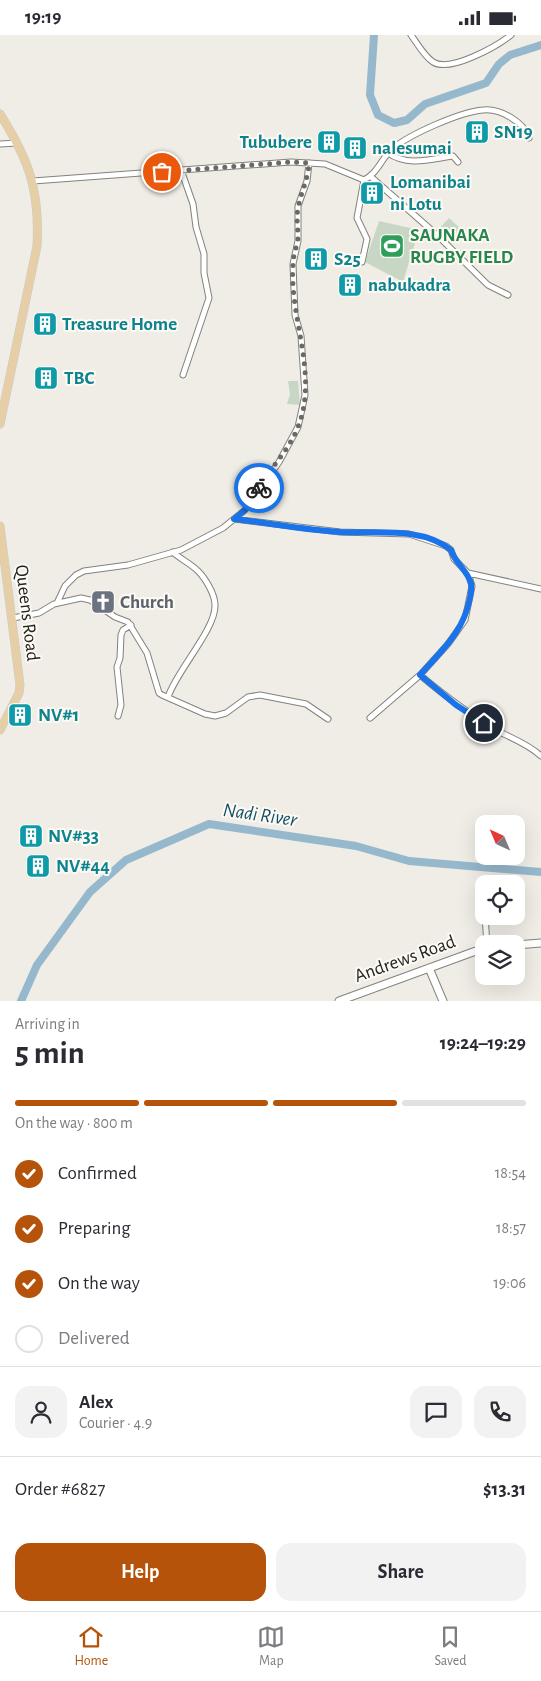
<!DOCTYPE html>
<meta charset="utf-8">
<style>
body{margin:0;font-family:"Alegreya Sans",sans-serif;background:#f2f2f3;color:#2b2b33;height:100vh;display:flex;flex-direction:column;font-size:19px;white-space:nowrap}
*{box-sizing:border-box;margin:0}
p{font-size:16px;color:#7c7c81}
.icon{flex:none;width:28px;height:28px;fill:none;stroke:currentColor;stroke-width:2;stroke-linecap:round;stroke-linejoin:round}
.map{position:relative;height:966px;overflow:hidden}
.drawer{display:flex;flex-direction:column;background:#fff;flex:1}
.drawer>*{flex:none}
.needle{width:32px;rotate:316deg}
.fabs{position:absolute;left:475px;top:780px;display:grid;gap:10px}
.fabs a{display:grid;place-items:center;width:50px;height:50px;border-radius:10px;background:#fff;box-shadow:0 5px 20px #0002;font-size:25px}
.pin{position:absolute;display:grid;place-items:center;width:42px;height:42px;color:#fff;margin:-21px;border:2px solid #fff;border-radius:50%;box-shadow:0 1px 5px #0007}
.courier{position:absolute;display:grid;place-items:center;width:50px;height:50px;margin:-25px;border:4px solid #1a73e8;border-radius:50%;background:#fff;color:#222;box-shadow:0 1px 6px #0007}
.summary em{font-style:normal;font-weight:600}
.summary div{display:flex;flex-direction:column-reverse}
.summary{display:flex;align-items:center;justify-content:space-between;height:85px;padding:0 15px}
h1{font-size:32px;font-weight:600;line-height:38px}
.bar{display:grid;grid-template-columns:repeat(4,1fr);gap:8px 5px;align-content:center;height:60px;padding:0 15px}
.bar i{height:6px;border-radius:4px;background:#e1e1e2}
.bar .on{background:#b45309}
.bar p{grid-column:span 4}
.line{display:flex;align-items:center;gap:12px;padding:0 15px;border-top:1px solid #e1e1e2}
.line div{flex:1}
.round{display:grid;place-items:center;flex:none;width:52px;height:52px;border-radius:15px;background:#f2f2f3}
ol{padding:0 15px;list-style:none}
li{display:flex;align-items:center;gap:15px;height:55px}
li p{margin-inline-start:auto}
li .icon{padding:5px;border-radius:50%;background:#b45309;color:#fff;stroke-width:4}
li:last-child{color:#7c7c81}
li i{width:28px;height:28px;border:2px solid #e1e1e2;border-radius:50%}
.button{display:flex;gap:10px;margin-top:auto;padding:10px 15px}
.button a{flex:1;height:58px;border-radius:15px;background:#b45309;color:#fff;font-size:20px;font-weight:600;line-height:58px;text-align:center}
.button a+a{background:#f2f2f3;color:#2b2b33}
.status{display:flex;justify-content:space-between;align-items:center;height:35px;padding:0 25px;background:#fff;direction:ltr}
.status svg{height:14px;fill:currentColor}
.dock{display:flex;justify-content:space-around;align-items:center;height:70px;border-top:1px solid #e1e1e2;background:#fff;font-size:14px;color:#7c7c81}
.dock a{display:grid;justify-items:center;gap:2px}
.dock .on{color:#b45309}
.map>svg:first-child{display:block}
.green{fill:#c8d7c5}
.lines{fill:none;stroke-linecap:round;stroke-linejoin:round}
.river{stroke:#96b8cd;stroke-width:8}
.street-casing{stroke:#83827b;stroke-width:7}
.secondary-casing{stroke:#83827b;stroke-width:9}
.primary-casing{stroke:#cacac9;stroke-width:9}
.street{stroke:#fff;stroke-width:5}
.secondary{stroke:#fff;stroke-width:7}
.primary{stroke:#e6cfa7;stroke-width:8}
.done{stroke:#6a6964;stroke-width:5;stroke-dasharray:0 9}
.route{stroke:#1a73e8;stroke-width:6}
.labels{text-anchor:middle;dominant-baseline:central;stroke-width:4;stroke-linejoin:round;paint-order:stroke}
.culture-label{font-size:19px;font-weight:bold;fill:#0d838f;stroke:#fcfaf3;text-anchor:start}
.leisure-label{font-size:19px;font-weight:bold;fill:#27864d;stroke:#fcfaf3;text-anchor:start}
.worship-label{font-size:19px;font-weight:bold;fill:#5b616d;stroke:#fcfaf3;text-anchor:start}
.street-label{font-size:19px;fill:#22221f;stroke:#fcfaf3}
.water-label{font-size:20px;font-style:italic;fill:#114e6c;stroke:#fcfaf3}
</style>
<div class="status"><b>19:19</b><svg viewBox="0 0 49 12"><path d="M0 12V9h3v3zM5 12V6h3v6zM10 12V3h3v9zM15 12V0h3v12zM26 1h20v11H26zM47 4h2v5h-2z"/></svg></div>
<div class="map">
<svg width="541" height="966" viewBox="0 0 541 966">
<rect width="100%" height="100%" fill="#efede5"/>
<path class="green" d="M 449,183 L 462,195 L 450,210 L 436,197 Z
M 379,186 L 419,195 L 403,247 L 365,227 Z
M 288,346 L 298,346 L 300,370 L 287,369 L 290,359 Z"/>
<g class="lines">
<path class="river" d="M 374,0 L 370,60 L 378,80 L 394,88 L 407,85 L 425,69 L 486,48 L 499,29 L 510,20 L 541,10
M 21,966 L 37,930 L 90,857 L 126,825 L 209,789 L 356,811 L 409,826 L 541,837"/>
<defs>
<path id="street" d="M 411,0 C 417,8 424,21 433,27 C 450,38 497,11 511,0
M 0,109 L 17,108
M 388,118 C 408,132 431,124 453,121 L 458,127
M 181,135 L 193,169 L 196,192 L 204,219 L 204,238 L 209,263 L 183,340
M 371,142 L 437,200 L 488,250 L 508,260
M 33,146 L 291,127 L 325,129 L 364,145 C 378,138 381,124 392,114 C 410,99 460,77 483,75 C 500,73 524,87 529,103
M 362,227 L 367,204 L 357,183 L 364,145
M 234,484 L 340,497 L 409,499 L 446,511 L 451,515 L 454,524 L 468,538 L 472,551 L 465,585 L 448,609 L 420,640 L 370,683
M 468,538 L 541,554
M 57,568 L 65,551 L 76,540 L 84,536 L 128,530 L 181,515 L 223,493 L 245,475 L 279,427 L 298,392 L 305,360 L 301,301 L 295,280 L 293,229 L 298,206 L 298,171 L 307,146 L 309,128
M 13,583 L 39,578 L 54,569 L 81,563 L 90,565 L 115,582 L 128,587 L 147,618 L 159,658 L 162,660 L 205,679 L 215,681 L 226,678 L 248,662 L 260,660 L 306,669 L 328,684
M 420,640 C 445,661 470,680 498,696 C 513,704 528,709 541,721
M 168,662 C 177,635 216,594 215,570 C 215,559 205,543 198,536 C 190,528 180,524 173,517
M 118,681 L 121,670 L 117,632 L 120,623 L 121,600 L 123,595 L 131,590
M 485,881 L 487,909"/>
<path id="secondary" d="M 516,910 L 541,908
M 429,933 L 443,966
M 339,966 L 484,913"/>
<path id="primary" d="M 0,79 C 29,125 40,155 37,211 L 0,389
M 0,491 L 20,650 L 19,658 L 0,695"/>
</defs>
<use href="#street" class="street-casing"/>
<use href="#secondary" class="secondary-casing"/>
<use href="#primary" class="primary-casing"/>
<use href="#street" class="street"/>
<use href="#secondary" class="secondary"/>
<use href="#primary" class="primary"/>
</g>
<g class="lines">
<path class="done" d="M 162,137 L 291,127 L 309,128 C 308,145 301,157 298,173 C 296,183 298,193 298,203 C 297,212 293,220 293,229 C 289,283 319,339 298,392 C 289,415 271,432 259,453"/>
<path class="route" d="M 259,453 L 245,475 L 234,484 C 269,488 305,495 340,497 C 375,499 422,491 451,515 C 455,528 467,535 471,548 C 472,553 471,558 470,563 C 463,598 442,615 420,640 L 456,670 L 484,688"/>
</g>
<defs>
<symbol id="building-square" viewBox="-11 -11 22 22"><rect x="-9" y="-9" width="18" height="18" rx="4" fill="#0f9aa8" stroke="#fcfaf3"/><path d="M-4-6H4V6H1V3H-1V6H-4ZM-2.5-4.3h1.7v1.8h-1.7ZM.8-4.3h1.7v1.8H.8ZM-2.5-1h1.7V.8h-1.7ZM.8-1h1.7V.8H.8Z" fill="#fff"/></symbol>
<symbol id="stadium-square" viewBox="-11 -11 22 22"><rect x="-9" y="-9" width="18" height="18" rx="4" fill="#2e9e5b" stroke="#fcfaf3"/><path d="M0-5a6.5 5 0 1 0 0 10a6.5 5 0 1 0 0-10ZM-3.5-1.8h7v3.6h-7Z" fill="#fff"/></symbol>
<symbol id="church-square" viewBox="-11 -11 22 22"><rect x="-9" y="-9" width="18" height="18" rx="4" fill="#6b7280" stroke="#fcfaf3"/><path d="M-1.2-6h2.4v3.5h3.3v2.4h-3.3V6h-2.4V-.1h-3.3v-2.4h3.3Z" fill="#fff"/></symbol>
</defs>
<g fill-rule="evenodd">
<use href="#building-square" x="463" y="83" width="28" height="28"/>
<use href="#building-square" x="315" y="93" width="28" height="28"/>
<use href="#building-square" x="341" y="99" width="28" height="28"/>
<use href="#building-square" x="358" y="144" width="28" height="28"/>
<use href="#stadium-square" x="378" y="197" width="28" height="28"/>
<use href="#building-square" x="302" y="210" width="28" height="28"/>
<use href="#building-square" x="336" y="236" width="28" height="28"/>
<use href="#building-square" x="31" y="275" width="28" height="28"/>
<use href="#building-square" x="32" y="329" width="28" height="28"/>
<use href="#church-square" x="89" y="553" width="28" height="28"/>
<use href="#building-square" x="6" y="666" width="28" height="28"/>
<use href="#building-square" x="17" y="787" width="28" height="28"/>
<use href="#building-square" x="24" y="817" width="28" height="28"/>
</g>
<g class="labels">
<g class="culture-label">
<text x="494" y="97">SN19</text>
<text x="312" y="107" text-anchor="end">Tububere</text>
<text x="372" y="113">nalesumai</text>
<text x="390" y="147">Lomanibai<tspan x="390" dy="22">ni Lotu</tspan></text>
<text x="334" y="224">S25</text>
<text x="368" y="250">nabukadra</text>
<text x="62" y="289">Treasure Home</text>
<text x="64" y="343">TBC</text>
<text x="38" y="680">NV#1</text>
<text x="48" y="801">NV#33</text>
<text x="56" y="831">NV#44</text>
</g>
<g class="leisure-label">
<text x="410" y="200">SAUNAKA<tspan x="410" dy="22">RUGBY FIELD</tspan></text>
</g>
<g class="worship-label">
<text x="120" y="567">Church</text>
</g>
<g class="street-label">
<text transform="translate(27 578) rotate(83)">Queens Road</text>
<text transform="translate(405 924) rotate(-20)">Andrews Road</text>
</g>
<g class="water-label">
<text transform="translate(260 780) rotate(8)">Nadi River</text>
</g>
</g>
</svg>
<div class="fabs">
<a><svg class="needle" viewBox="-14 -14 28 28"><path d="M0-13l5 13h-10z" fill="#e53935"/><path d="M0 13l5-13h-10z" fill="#7c7c81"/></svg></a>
<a><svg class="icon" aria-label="locate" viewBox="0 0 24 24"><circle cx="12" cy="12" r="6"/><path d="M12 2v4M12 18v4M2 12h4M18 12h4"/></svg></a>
<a><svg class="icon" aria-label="layers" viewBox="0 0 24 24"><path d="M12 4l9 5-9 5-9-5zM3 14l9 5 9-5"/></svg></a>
</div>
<div class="pin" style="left:162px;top:137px;background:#ea580c"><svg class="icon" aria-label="bag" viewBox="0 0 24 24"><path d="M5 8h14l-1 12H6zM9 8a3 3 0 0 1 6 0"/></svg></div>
<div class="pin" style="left:484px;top:688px;background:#1f2937"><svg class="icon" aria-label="home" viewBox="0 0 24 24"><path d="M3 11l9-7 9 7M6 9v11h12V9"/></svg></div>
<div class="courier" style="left:259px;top:453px"><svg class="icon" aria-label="bike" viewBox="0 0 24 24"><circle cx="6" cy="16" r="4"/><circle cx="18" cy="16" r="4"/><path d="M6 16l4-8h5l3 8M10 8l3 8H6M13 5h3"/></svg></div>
</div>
<section class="drawer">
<div class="summary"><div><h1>5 min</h1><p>Arriving in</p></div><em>19:24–19:29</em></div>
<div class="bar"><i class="on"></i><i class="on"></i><i class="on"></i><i></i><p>On the way · 800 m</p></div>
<ol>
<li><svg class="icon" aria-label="check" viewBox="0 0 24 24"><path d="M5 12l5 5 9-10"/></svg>Confirmed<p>18:54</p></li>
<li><svg class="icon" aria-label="check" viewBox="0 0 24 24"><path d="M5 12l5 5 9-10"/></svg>Preparing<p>18:57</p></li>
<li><svg class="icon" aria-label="check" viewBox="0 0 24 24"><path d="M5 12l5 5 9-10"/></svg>On the way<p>19:06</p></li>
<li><i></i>Delivered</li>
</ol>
<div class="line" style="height:90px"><a class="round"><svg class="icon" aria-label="person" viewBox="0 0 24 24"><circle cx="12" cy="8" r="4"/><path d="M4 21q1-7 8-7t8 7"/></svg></a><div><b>Alex</b><p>Courier · 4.9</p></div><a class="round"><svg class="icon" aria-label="chat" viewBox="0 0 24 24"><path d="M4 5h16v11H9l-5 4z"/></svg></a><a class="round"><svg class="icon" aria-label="phone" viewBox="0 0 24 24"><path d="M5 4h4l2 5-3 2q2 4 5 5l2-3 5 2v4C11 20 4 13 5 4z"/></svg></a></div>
<div class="line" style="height:65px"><div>Order #6827</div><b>$13.31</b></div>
<div class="button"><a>Help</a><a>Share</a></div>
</section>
<nav class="dock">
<a class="on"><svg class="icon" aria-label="home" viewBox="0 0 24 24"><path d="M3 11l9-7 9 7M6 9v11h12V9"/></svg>Home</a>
<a><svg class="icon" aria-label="map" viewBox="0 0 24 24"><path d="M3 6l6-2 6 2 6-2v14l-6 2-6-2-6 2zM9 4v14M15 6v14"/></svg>Map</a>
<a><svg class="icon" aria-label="saved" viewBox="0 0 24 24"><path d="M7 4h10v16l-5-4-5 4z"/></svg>Saved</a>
</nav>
